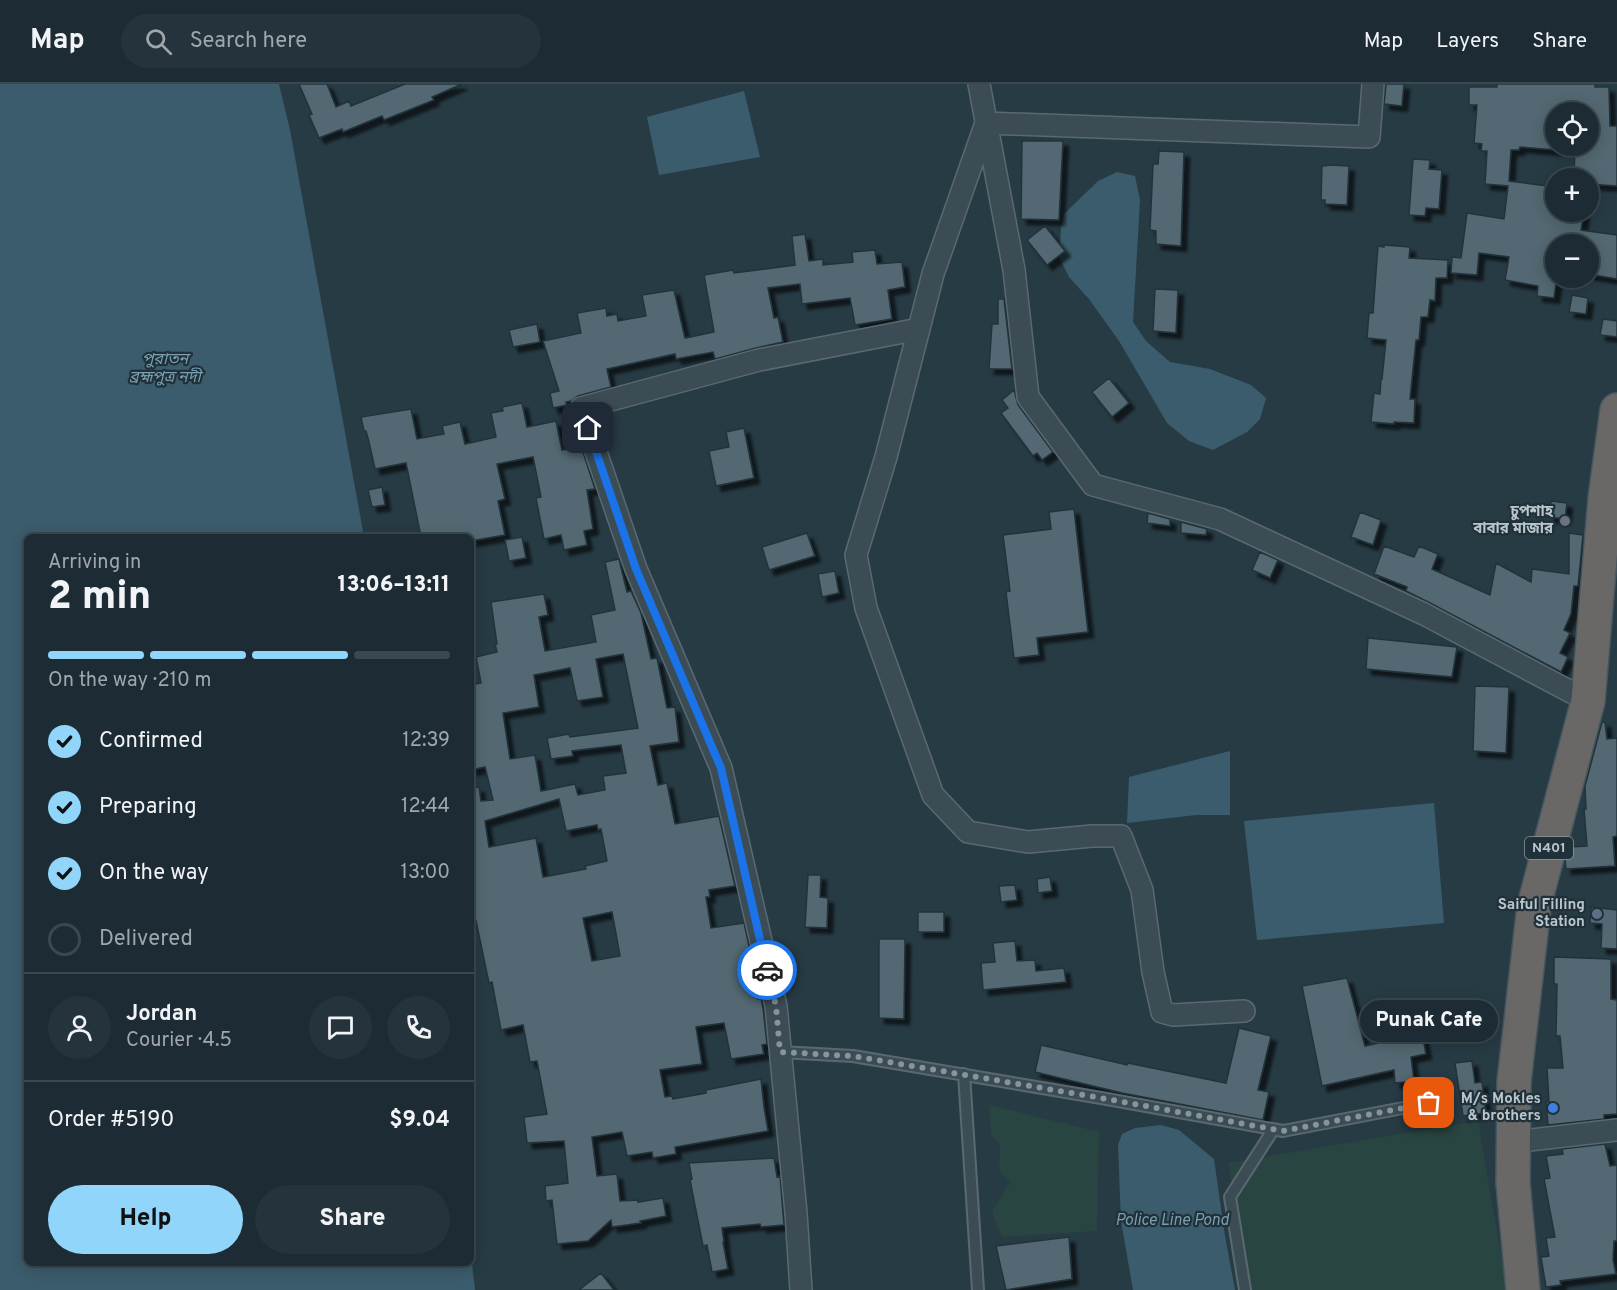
<!DOCTYPE html>
<meta charset="utf-8">
<style>
body{margin:0;font-family:Overpass,"Noto Sans Bengali",sans-serif;background:#25343c;color:#f1f3f6;height:100vh;display:flex;flex-direction:column;font-size:22px;white-space:nowrap}
*{box-sizing:border-box;margin:0}
p{font-size:20px;color:#a0a7ac}
.icon{flex:none;width:33px;height:33px;fill:none;stroke:currentColor;stroke-width:2;stroke-linecap:round;stroke-linejoin:round}
.map{position:relative;flex:1;overflow:hidden}
.side{position:absolute;left:24px;top:450px;width:450px;height:732px;display:flex;flex-direction:column;background:#1d2c34;border-radius:9px;box-shadow:0 3px 15px #0003,0 0 0 2px #3b484f}
.side>*{flex:none}
.tools{position:absolute;left:1545px;top:18px;display:grid;gap:12px}
.tools a{display:grid;place-items:center;width:54px;height:54px;border-radius:50%;background:#1d2c34;box-shadow:0 3px 15px #0003,0 0 0 2px #3b484f;font-size:30px}
.pin{position:absolute;display:grid;place-items:center;width:51px;height:51px;color:#fff;margin:-26px;border-radius:12px;box-shadow:0 3px 9px #0006}
.courier{position:absolute;display:grid;place-items:center;width:60px;height:60px;margin:-30px;border:4px solid #1a73e8;border-radius:50%;background:#fff;color:#222;box-shadow:0 2px 8px #0007}
.bubble{position:absolute;height:42px;border-radius:21px;background:#1d2c34;box-shadow:0 3px 15px #0003,0 0 0 2px #3b484f;font-size:20px;font-weight:800;line-height:42px;text-align:center}
.overview em{font-style:normal;font-weight:800}
.overview div{display:flex;flex-direction:column-reverse}
.overview{display:flex;align-items:center;justify-content:space-between;height:102px;padding:0 24px}
h1{font-size:39px;font-weight:800;line-height:45px}
.bar{display:grid;grid-template-columns:repeat(4,1fr);gap:9px 6px;align-content:center;height:72px;padding:0 24px}
.bar i{height:8px;border-radius:4px;background:#3b484f}
.bar .active{background:#92d5fa}
.bar p{grid-column:span 4}
.line{display:flex;align-items:center;gap:15px;padding:0 24px;border-top:2px solid #3b484f}
.line div{flex:1}
.round{display:grid;place-items:center;flex:none;width:63px;height:63px;border-radius:32px;background:#25343c}
ol{padding:0 24px;list-style:none}
li{display:flex;align-items:center;gap:18px;height:66px}
li p{margin-inline-start:auto}
li .icon{padding:6px;border-radius:50%;background:#92d5fa;color:#111;stroke-width:4}
li:last-child{color:#a0a7ac}
li i{width:33px;height:33px;border:3px solid #3b484f;border-radius:50%}
.primary-button{display:flex;gap:12px;margin-top:auto;padding:12px 24px}
.primary-button a{flex:1;height:69px;border-radius:36px;background:#92d5fa;color:#111;font-size:24px;font-weight:800;line-height:69px;text-align:center}
.primary-button a+a{background:#25343c;color:#f1f3f6}
header{display:flex;align-items:center;gap:36px;box-sizing:border-box;height:84px;padding:0 30px;background:#1d2c34;border-bottom:2px solid #3b484f}
header strong{font-size:28px}
nav{display:flex;gap:33px;margin-inline-start:auto;font-size:21px}
.search{width:420px;height:54px;background:#25343c;display:flex;align-items:center;gap:15px;box-sizing:border-box;padding:0 21px;border-radius:33px;color:#a0a7ac;font-size:22px}
.map>svg:first-child{display:block}
.green{fill:#294541}
.water{fill:#3b5c6c}
.building{fill:#536872;stroke:#22333b;stroke-width:1.5;fill-rule:evenodd;filter:url(#shadow)}
.lines{fill:none;stroke-linecap:round;stroke-linejoin:round}
.service-casing{stroke:#5a6971;stroke-width:14}
.minor-casing{stroke:#5a6971;stroke-width:24}
.trunk-casing{stroke:#46565e;stroke-width:36}
.service{stroke:#3c4c54;stroke-width:10}
.minor{stroke:#3c4c54;stroke-width:21}
.trunk{stroke:#6a6866;stroke-width:33}
.done{stroke:#86959d;stroke-width:6;stroke-dasharray:0 10.8}
.route{stroke:#1a73e8;stroke-width:8}
.worship-dot{fill:#6b7280;stroke:#20313a;stroke-width:2}
.service-dot{fill:#5c6f8a;stroke:#20313a;stroke-width:2}
.shop-dot{fill:#3f7fe0;stroke:#20313a;stroke-width:2}
.labels{text-anchor:middle;dominant-baseline:central;stroke-width:4.5;stroke-linejoin:round;paint-order:stroke}
.shield{fill:#20313a;stroke:#8b99a1;stroke-width:1.5}
.shield-label{font-size:14px;font-weight:bold;fill:#b9c6cd}
.poi-label{font-size:15px;font-weight:bold;fill:#b9c6cd;stroke:#20313a;text-anchor:end}
.water-label{font-size:16px;font-style:italic;fill:#799fb0;stroke:#20313a}
</style>
<header>
<strong>Map</strong>
<div class="search"><svg class="icon" aria-label="search" viewBox="0 0 24 24"><circle cx="10" cy="10" r="6"/><path d="M15 15l6 6"/></svg>Search here</div>
<nav><a>Map</a><a>Layers</a><a>Share</a></nav>
</header>
<div class="map">
<svg width="1617" height="1206" viewBox="0 0 1617 1206">
<defs>
<filter id="shadow"><feDropShadow dx="5.5" dy="5.5" stdDeviation="1.5" flood-color="#0009"/></filter>
</defs>
<rect width="100%" height="100%" fill="#273b45"/>
<path class="green" d="M 989,1021 L 1099,1048 L 1097,1147 L 1002,1153 L 992,1128 L 1010,1098 L 999,1087 L 1000,1060 L 991,1051 Z
M 1478,1037 L 1507,1206 L 1250,1206 L 1228,1079 Z"/>
<path class="water" d="M 0,0 L 279,0 L 290,46 L 364,453 L 27,453 L 27,1179 L 471,1179 L 471,1171 L 475,1206 L 0,1206 Z
M 744,7 L 760,73 L 659,91 L 647,33 Z
M 1117,88 L 1135,92 L 1140,116 L 1133,238 L 1146,257 L 1170,278 L 1210,285 L 1251,301 L 1266,314 L 1260,335 L 1247,348 L 1213,366 L 1189,357 L 1167,339 L 1119,257 L 1089,215 L 1069,193 L 1059,173 L 1061,144 L 1064,130 L 1098,97 Z
M 1230,667 L 1230,731 L 1196,731 L 1127,739 L 1129,693 Z
M 1434,719 L 1444,839 L 1257,856 L 1244,737 Z
M 1161,1041 L 1179,1046 L 1214,1075 L 1225,1152 L 1235,1206 L 1133,1206 L 1121,1137 L 1118,1061 L 1122,1050 L 1135,1044 Z"/>
<path class="building" d="M 299,0 L 327,0 L 336,23 L 349,17 L 351,22 L 405,0 L 462,0 L 432,13 L 434,16 L 384,36 L 382,32 L 343,48 L 342,45 L 319,54 L 309,31 L 312,30 Z
M 1386,0 L 1404,0 L 1402,22 L 1384,20 Z
M 1497,0 L 1595,0 L 1595,3 L 1609,3 L 1610,42 L 1617,42 L 1617,102 L 1588,100 L 1588,94 L 1574,94 L 1575,62 L 1588,62 L 1588,26 L 1556,27 L 1556,66 L 1520,63 L 1519,66 L 1511,66 L 1509,97 L 1556,103 L 1556,128 L 1584,128 L 1581,146 L 1617,151 L 1617,195 L 1588,190 L 1588,160 L 1556,160 L 1556,199 L 1554,214 L 1537,212 L 1538,202 L 1505,196 L 1509,173 L 1479,169 L 1477,191 L 1451,189 L 1452,173 L 1461,174 L 1467,129 L 1504,135 L 1508,102 L 1485,100 L 1487,67 L 1481,67 L 1482,60 L 1474,59 L 1477,21 L 1469,21 L 1469,3 L 1497,3 Z
M 1022,57 L 1063,57 L 1059,136 L 1021,135 Z
M 1159,67 L 1184,68 L 1181,162 L 1156,160 L 1156,147 L 1150,146 L 1153,80 L 1158,80 Z
M 1413,75 L 1430,76 L 1429,85 L 1442,86 L 1439,125 L 1426,124 L 1425,132 L 1409,131 Z
M 1331,81 L 1349,82 L 1347,121 L 1325,120 L 1325,116 L 1321,116 L 1322,82 Z
M 1045,142 L 1065,167 L 1047,181 L 1027,156 Z
M 805,150 L 809,177 L 823,175 L 823,181 L 853,178 L 852,168 L 875,166 L 877,180 L 902,178 L 905,203 L 888,206 L 892,235 L 855,241 L 850,214 L 802,220 L 800,200 L 768,204 L 774,234 L 778,233 L 783,258 L 756,264 L 715,275 L 713,268 L 676,275 L 675,270 L 607,285 L 611,303 L 578,312 L 571,317 L 566,318 L 567,321 L 553,324 L 550,309 L 559,307 L 543,257 L 581,249 L 577,229 L 606,224 L 607,232 L 617,230 L 618,237 L 646,232 L 642,211 L 674,206 L 685,254 L 714,248 L 704,191 L 733,186 L 734,189 L 795,181 L 792,152 Z
M 1384,161 L 1410,163 L 1409,174 L 1448,176 L 1447,194 L 1436,194 L 1435,217 L 1430,216 L 1428,233 L 1421,233 L 1419,256 L 1416,256 L 1410,315 L 1415,315 L 1414,339 L 1394,338 L 1394,340 L 1371,338 L 1374,309 L 1380,310 L 1381,295 L 1382,295 L 1386,256 L 1367,254 L 1369,229 L 1373,229 L 1378,162 L 1384,163 Z
M 1155,205 L 1178,206 L 1176,249 L 1153,247 Z
M 1572,211 L 1588,214 L 1586,230 L 1569,228 Z
M 998,215 L 1004,215 L 1012,285 L 989,285 L 992,240 L 998,240 Z
M 1603,235 L 1617,237 L 1617,253 L 1600,251 Z
M 537,240 L 540,258 L 513,263 L 509,246 Z
M 1109,294 L 1129,319 L 1112,333 L 1092,308 Z
M 1014,306 L 1018,321 L 1053,368 L 1042,376 L 1037,369 L 1033,372 L 1001,329 L 1008,324 L 1002,316 Z
M 522,319 L 527,343 L 556,337 L 562,366 L 581,362 L 595,405 L 587,406 L 593,445 L 584,447 L 587,461 L 564,466 L 561,451 L 544,455 L 536,414 L 541,413 L 533,373 L 497,380 L 505,415 L 498,417 L 505,451 L 471,457 L 471,453 L 421,453 L 406,379 L 375,385 L 369,358 L 366,347 L 364,347 L 361,333 L 411,325 L 417,355 L 444,350 L 442,342 L 460,338 L 465,360 L 496,353 L 491,329 L 503,327 L 502,323 Z
M 744,344 L 754,394 L 716,402 L 709,367 L 729,363 L 726,348 Z
M 382,403 L 385,421 L 372,423 L 368,406 Z
M 1551,417 L 1567,419 L 1565,435 L 1549,433 Z
M 1074,425 L 1088,548 L 1037,554 L 1039,571 L 1014,574 L 1006,508 L 1010,507 L 1003,451 L 1051,445 L 1049,428 Z
M 1360,428 L 1381,436 L 1373,461 L 1351,453 Z
M 1148,429 L 1170,435 L 1170,442 L 1147,439 Z
M 1181,438 L 1207,445 L 1206,451 L 1181,449 Z
M 807,449 L 815,472 L 769,486 L 762,463 Z
M 1569,449 L 1583,451 L 1578,502 L 1574,502 L 1571,530 L 1564,546 L 1570,549 L 1560,569 L 1568,573 L 1561,588 L 1430,519 L 1406,507 L 1407,503 L 1374,490 L 1384,462 L 1414,473 L 1419,462 L 1438,470 L 1432,485 L 1490,511 L 1496,479 L 1531,498 L 1532,485 L 1569,490 Z
M 522,453 L 526,474 L 509,477 L 505,456 Z
M 1260,468 L 1278,476 L 1270,494 L 1252,486 Z
M 619,475 L 627,508 L 631,507 L 641,529 L 651,575 L 657,574 L 667,624 L 675,623 L 679,658 L 650,662 L 658,701 L 667,699 L 675,740 L 719,732 L 735,802 L 709,806 L 710,813 L 706,813 L 711,844 L 744,839 L 753,880 L 758,915 L 761,914 L 763,924 L 767,960 L 762,961 L 764,970 L 731,975 L 724,939 L 696,943 L 702,980 L 660,986 L 665,1013 L 672,1012 L 673,1015 L 706,1009 L 706,1006 L 761,995 L 764,1023 L 768,1047 L 675,1063 L 676,1070 L 653,1074 L 652,1068 L 627,1072 L 622,1048 L 592,1053 L 597,1092 L 617,1090 L 620,1117 L 638,1116 L 638,1118 L 663,1114 L 666,1132 L 640,1137 L 641,1139 L 612,1143 L 611,1136 L 588,1157 L 557,1160 L 552,1116 L 546,1117 L 545,1102 L 568,1099 L 564,1057 L 527,1059 L 524,1033 L 547,1030 L 537,977 L 530,978 L 523,941 L 501,946 L 492,898 L 489,899 L 476,837 L 471,838 L 471,704 L 479,703 L 481,717 L 493,716 L 485,683 L 471,686 L 471,601 L 481,599 L 476,573 L 497,568 L 495,560 L 497,560 L 491,518 L 544,510 L 548,531 L 539,533 L 545,567 L 596,558 L 591,531 L 615,526 L 605,478 ZM 623,570 L 638,644 L 570,653 L 569,650 L 547,654 L 551,675 L 573,672 L 572,667 L 621,661 L 626,689 L 603,692 L 605,706 L 578,711 L 575,700 L 541,707 L 535,671 L 510,675 L 503,629 L 539,623 L 534,591 L 570,584 L 577,617 L 603,613 L 596,575 ZM 559,715 L 566,747 L 597,741 L 598,746 L 601,745 L 607,777 L 585,782 L 586,785 L 543,793 L 536,754 L 489,763 L 485,737 ZM 612,828 L 620,872 L 592,877 L 583,834 Z
M 835,487 L 839,509 L 822,513 L 818,490 Z
M 1368,554 L 1457,563 L 1452,593 L 1366,585 Z
M 1475,602 L 1509,603 L 1506,669 L 1473,667 Z
M 1602,638 L 1605,638 L 1607,655 L 1617,654 L 1617,752 L 1613,753 L 1615,782 L 1566,785 L 1565,776 L 1569,763 L 1587,762 L 1584,725 L 1586,725 L 1585,702 Z
M 808,791 L 821,791 L 820,813 L 828,814 L 827,844 L 805,843 Z
M 1050,793 L 1052,807 L 1038,809 L 1037,795 Z
M 1015,801 L 1017,816 L 1001,818 L 999,802 Z
M 1591,823 L 1617,826 L 1617,865 L 1601,864 L 1602,840 L 1590,839 Z
M 918,828 L 944,828 L 944,848 L 918,848 Z
M 879,855 L 905,855 L 904,935 L 879,934 Z
M 1015,857 L 1017,877 L 1035,876 L 1036,887 L 1064,884 L 1066,898 L 983,906 L 981,879 L 995,878 L 993,859 Z
M 1554,873 L 1611,875 L 1611,915 L 1617,916 L 1617,1030 L 1604,1031 L 1604,1035 L 1548,1041 L 1546,1018 L 1549,1018 L 1547,984 L 1563,984 L 1560,952 L 1556,952 L 1557,900 L 1554,900 Z
M 1347,894 L 1365,962 L 1422,949 L 1426,970 L 1411,973 L 1414,997 L 1395,999 L 1394,986 L 1322,1002 L 1302,902 Z
M 1239,944 L 1271,952 L 1258,1006 L 1269,1008 L 1263,1036 L 1122,1009 L 1035,988 L 1041,961 L 1127,981 L 1128,979 L 1226,999 Z
M 1472,977 L 1475,999 L 1482,998 L 1486,1029 L 1463,1032 L 1455,979 Z
M 1605,1060 L 1610,1082 L 1617,1081 L 1617,1157 L 1614,1157 L 1613,1176 L 1616,1190 L 1560,1197 L 1561,1201 L 1546,1203 L 1541,1173 L 1549,1172 L 1546,1154 L 1555,1153 L 1544,1095 L 1550,1094 L 1546,1072 L 1563,1070 L 1562,1065 Z
M 774,1074 L 777,1093 L 780,1092 L 784,1141 L 761,1143 L 760,1140 L 722,1144 L 724,1158 L 723,1158 L 728,1185 L 712,1188 L 707,1161 L 703,1162 L 690,1096 L 692,1095 L 689,1079 Z
M 1069,1153 L 1072,1195 L 1006,1206 L 996,1162 Z
M 601,1189 L 614,1206 L 579,1206 Z"/>
<g class="lines">
<defs>
<path id="service" d="M 780,968 L 853,972 L 1107,1015 L 1283,1047 L 1429,1019
M 964,990 L 978,1206
M 1245,1206 L 1230,1113 L 1273,1046"/>
<path id="minor" d="M 979,0 L 1014,186 L 1028,313 L 1093,401 L 1220,435 L 1424,530 L 1588,617
M 1244,927 L 1173,931 L 1162,928 L 1153,888 L 1142,806 L 1121,752 L 1092,752 L 1028,758 L 968,748 L 933,711 L 866,524 L 856,471 L 886,373 L 933,190 L 986,39 L 1369,53 L 1373,0
M 1513,1058 L 1617,1046
M 801,1206 L 796,1129 L 776,922 L 721,684 L 636,485 L 581,324 L 759,276 L 919,245"/>
<path id="trunk" d="M 1523,1206 L 1513,1099 L 1514,998 L 1534,822 L 1588,617 L 1605,415 L 1617,326"/>
</defs>
<use href="#service" class="service-casing"/>
<use href="#minor" class="minor-casing"/>
<use href="#trunk" class="trunk-casing"/>
<use href="#service" class="service"/>
<use href="#minor" class="minor"/>
<use href="#trunk" class="trunk"/>
</g>
<g class="lines">
<path class="done" d="M 767,886 L 776,922 L 780,968 L 853,972 L 1107,1015 L 1283,1047 L 1429,1019"/>
<path class="route" d="M 588,344 L 636,485 L 721,684 L 767,886"/>
</g>
<circle class="worship-dot" cx="1565" cy="437" r="6"/>
<circle class="service-dot" cx="1597" cy="830" r="6"/>
<circle class="shop-dot" cx="1553" cy="1024" r="6"/>
<g class="labels">
<rect class="shield" x="1525" y="753" width="48" height="22" rx="4.5"/>
<g class="shield-label">
<text x="1549" y="764">N401</text>
</g>
<g class="poi-label">
<text x="1553" y="428">চুপশাহ<tspan x="1553" dy="17">বাবার মাজার</tspan></text>
<text x="1585" y="821">Saiful Filling<tspan x="1585" dy="17">Station</tspan></text>
<text x="1541" y="1015">M/s Mokles<tspan x="1541" dy="17">&amp; brothers</tspan></text>
</g>
<g class="water-label">
<text x="165" y="276">পুরাতন<tspan x="165" dy="18">ব্রহ্মপুত্র নদী</tspan></text>
<text x="1172" y="1137">Police Line Pond</text>
</g>
</g>
</svg>
<div class="tools">
<a><svg class="icon" aria-label="locate" viewBox="0 0 24 24"><circle cx="12" cy="12" r="6"/><path d="M12 2v4M12 18v4M2 12h4M18 12h4"/></svg></a>
<a>+</a>
<a>−</a>
</div>
<div class="pin" style="left:1429px;top:1019px;background:#ea580c"><svg class="icon" aria-label="bag" viewBox="0 0 24 24"><path d="M5 8h14l-1 12H6zM9 8a3 3 0 0 1 6 0"/></svg></div>
<div class="pin" style="left:588px;top:344px;background:#1f2937"><svg class="icon" aria-label="home" viewBox="0 0 24 24"><path d="M3 11l9-7 9 7M6 9v11h12V9"/></svg></div>
<div class="courier" style="left:767px;top:886px"><svg class="icon" aria-label="car" viewBox="0 0 24 24"><path d="M5 17H2v-5l4-1 3-4h7l3 4 3 1v5h-3M9 17h6M6 11h13"/><circle cx="7" cy="17" r="2"/><circle cx="17" cy="17" r="2"/></svg></div>
<div class="bubble" style="left:1360px;top:916px;width:138px">Punak Cafe</div>
<section class="side">
<div class="overview"><div><h1>2 min</h1><p>Arriving in</p></div><em>13:06–13:11</em></div>
<div class="bar"><i class="active"></i><i class="active"></i><i class="active"></i><i></i><p>On the way · 210 m</p></div>
<ol>
<li><svg class="icon" aria-label="check" viewBox="0 0 24 24"><path d="M5 12l5 5 9-10"/></svg>Confirmed<p>12:39</p></li>
<li><svg class="icon" aria-label="check" viewBox="0 0 24 24"><path d="M5 12l5 5 9-10"/></svg>Preparing<p>12:44</p></li>
<li><svg class="icon" aria-label="check" viewBox="0 0 24 24"><path d="M5 12l5 5 9-10"/></svg>On the way<p>13:00</p></li>
<li><i></i>Delivered</li>
</ol>
<div class="line" style="height:108px"><a class="round"><svg class="icon" aria-label="person" viewBox="0 0 24 24"><circle cx="12" cy="8" r="4"/><path d="M4 21q1-7 8-7t8 7"/></svg></a><div><b>Jordan</b><p>Courier · 4.5</p></div><a class="round"><svg class="icon" aria-label="chat" viewBox="0 0 24 24"><path d="M4 5h16v11H9l-5 4z"/></svg></a><a class="round"><svg class="icon" aria-label="phone" viewBox="0 0 24 24"><path d="M5 4h4l2 5-3 2q2 4 5 5l2-3 5 2v4C11 20 4 13 5 4z"/></svg></a></div>
<div class="line" style="height:78px"><div>Order #5190</div><b>$9.04</b></div>
<div class="primary-button"><a>Help</a><a>Share</a></div>
</section>
</div>
